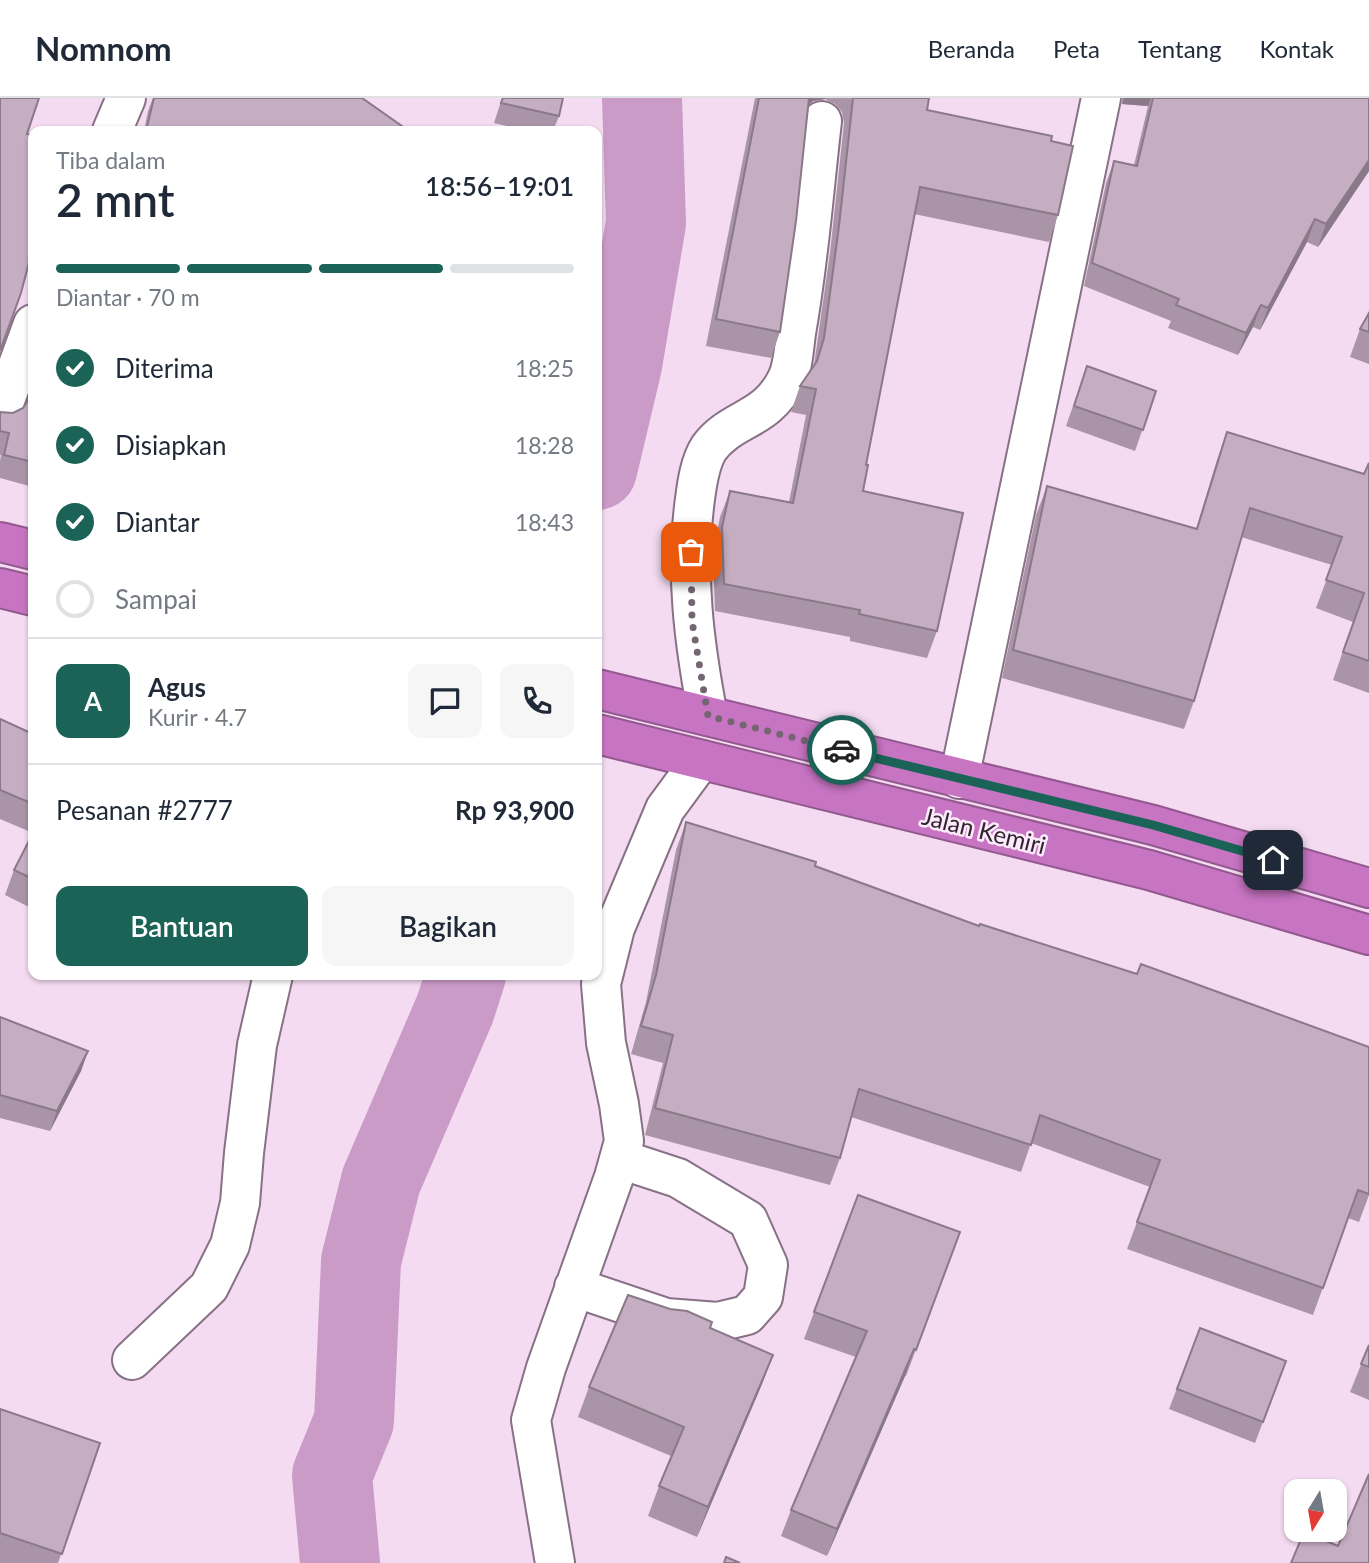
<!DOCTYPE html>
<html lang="id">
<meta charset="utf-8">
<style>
body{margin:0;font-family:Lato,sans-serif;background:#f6f6f7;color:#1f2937;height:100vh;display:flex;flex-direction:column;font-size:26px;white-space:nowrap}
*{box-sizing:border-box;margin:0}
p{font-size:23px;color:#747a83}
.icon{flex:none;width:38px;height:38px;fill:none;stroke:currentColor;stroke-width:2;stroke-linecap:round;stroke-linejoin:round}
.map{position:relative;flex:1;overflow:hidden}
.details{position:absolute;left:28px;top:28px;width:574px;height:854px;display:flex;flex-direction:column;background:#fff;border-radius:14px;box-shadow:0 2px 5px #0004}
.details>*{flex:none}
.needle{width:46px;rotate:191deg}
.tools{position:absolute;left:1284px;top:1381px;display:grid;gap:14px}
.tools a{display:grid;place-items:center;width:63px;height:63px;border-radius:14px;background:#fff;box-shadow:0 2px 5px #0004;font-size:35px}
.pin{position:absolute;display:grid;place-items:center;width:60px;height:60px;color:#fff;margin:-30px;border-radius:14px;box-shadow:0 4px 10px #0006}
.courier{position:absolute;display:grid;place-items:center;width:70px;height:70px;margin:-35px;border:5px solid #1c6357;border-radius:50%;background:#fff;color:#222;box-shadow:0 2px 9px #0007}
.overview em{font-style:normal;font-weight:600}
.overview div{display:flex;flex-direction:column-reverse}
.overview{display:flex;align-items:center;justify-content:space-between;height:119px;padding:0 28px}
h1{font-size:46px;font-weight:600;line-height:52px}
.bar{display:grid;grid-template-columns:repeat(4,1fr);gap:10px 7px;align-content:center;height:84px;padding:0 28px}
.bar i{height:9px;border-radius:5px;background:#e0e1e3}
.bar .on{background:#1c6357}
.bar p{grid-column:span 4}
.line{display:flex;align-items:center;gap:18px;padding:0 28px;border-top:2px solid #e0e1e3}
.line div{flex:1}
.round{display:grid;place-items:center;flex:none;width:74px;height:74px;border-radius:14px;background:#f6f6f7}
ol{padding:0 28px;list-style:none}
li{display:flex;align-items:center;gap:21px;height:77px}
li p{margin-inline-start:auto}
li .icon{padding:7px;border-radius:50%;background:#1c6357;color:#fff;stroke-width:4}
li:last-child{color:#747a83}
li i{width:38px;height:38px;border:4px solid #e0e1e3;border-radius:50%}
.action{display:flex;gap:14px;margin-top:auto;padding:14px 28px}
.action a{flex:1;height:80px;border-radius:14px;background:#1c6357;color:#fff;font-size:28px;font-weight:600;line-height:80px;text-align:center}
.action a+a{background:#f6f6f7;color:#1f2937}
header{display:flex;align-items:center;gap:42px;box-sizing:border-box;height:98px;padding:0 35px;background:#fff;border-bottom:2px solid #e0e1e3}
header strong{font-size:33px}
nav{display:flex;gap:38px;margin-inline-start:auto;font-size:24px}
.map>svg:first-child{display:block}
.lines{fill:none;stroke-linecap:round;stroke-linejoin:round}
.river{stroke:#cb9bc7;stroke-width:80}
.street-casing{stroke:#877185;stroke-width:42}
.highway-casing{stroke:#92598e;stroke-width:42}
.street{stroke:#fff;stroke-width:38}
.highway{stroke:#c774c2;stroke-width:38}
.wall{fill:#a995a7}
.shaded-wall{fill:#8a7988}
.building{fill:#c5adc2;stroke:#8a7988;stroke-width:2}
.done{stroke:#746572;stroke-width:7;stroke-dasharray:0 12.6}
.route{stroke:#1c6357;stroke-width:9}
.labels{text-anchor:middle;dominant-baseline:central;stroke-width:5;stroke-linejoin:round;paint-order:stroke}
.street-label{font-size:24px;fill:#2f262e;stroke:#feeafc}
</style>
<header>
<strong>Nomnom</strong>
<nav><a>Beranda</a><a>Peta</a><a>Tentang</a><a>Kontak</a></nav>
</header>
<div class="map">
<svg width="1369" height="1465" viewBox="0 0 1369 1465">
<rect width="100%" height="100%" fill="#f4dbf1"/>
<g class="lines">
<path class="river" d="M 597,372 L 622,267 L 646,125 L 642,0
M 340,1465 L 332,1377 L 354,1323 L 361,1163 L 381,1083 L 455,911 L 466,877"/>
<defs>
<path id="street" d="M 112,33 L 126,0
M 0,316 L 33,226
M 708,618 C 694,545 685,475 695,401 C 697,385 700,364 709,350 C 732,319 767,323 787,281 C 794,267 794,245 797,229 C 809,161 814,92 822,23
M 959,681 L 1101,0
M 574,1189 L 666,1220 L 718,1224 L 747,1217 L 763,1199 L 768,1167 L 748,1122 L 678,1080 L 620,1061
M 132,1262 L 209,1189 L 230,1147 L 240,1105 L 244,1055 L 257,947 L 273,877
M 555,1465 L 531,1322 L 546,1270 L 614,1079 L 624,1043 L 619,1006 L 606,945 L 601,886 L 615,830 L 665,711 L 701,662"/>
<path id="highway" d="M 0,444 L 33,452
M 0,490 L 33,498
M 597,591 L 1153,727 L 1369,790
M 597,636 L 1149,772 L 1369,837"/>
</defs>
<use href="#street" class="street-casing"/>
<use href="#highway" class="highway-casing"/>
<use href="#street" class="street"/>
<use href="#highway" class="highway"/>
</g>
<path class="wall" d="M 153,0 L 362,0 L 409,33 L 144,33 L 148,13 Z
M 502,0 L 563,0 L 559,18 L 553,33 L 528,33 L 494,25 Z
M 755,0 L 929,0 L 927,12 L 1051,43 L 1058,117 L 1049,144 L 914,116 L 866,367 L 863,393 L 937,533 L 927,560 L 850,543 L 850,539 L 715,513 L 713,456 L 720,419 L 730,393 L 789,404 L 806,317 L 791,314 L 800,288 L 814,267 L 830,155 L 844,25 L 842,14 L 835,6 L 825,1 L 813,3 L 809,7 L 780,234 L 771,260 L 706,248 Z
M 1121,0 L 1369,0 L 1369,73 L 1318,149 L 1307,144 L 1260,232 L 1253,229 L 1238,257 L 1168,230 L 1171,223 L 1084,188 L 1106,85 L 1114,63 L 1134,67 L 1148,8 L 1122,6 Z
M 1369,215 L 1369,266 L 1350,259 L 1360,231 Z
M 1087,268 L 1156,293 L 1135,353 L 1066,328 Z
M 33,289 L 33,389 L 0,380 L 0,363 L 1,357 L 0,357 L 0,314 L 13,315 L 23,310 L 29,301 Z
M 1227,334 L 1364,376 L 1369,365 L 1369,595 L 1333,582 L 1353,524 L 1316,510 L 1332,467 L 1241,439 L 1194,603 L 1184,631 L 1002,580 L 1036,417 L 1047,388 L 1196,431 L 1217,362 Z
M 0,621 L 33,636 L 33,811 L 5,797 L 14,772 L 33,735 L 0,721 Z
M 686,724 L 815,768 L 979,828 L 1369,949 L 1369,1097 L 1359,1124 L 1348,1120 L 1313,1217 L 1127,1151 L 1150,1089 L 1031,1045 L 1021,1074 L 851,1019 L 840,1060 L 830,1087 L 645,1037 L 663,965 L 631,956 L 646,904 L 676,752 Z
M 0,919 L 88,953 L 81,973 L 50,1033 L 0,1020 Z
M 858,1097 L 960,1134 L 906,1278 L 905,1278 L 827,1458 L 781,1438 L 791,1412 L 856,1259 L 804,1241 Z
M 710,1230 L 773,1257 L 762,1286 L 697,1439 L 648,1418 L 659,1388 L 671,1358 L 578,1319 L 589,1289 Z
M 1200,1230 L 1286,1263 L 1255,1345 L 1169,1311 Z
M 1369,1247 L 1369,1302 L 1350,1294 Z
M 0,1311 L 100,1345 L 58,1465 L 0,1465 Z"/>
<path class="shaded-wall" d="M 808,0 L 826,0 L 825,1 L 813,3 L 805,10 Z
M 1124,0 L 1151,0 L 1148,8 L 1122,6 Z
M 1369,62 L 1369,73 L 1318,149 L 1326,126 Z
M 1315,121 L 1307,144 L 1260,232 L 1268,210 Z
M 1261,207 L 1253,229 L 1238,257 L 1246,235 Z
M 88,953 L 81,973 L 50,1033 L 57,1013 Z
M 914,1251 L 905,1278 L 827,1458 L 837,1431 Z
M 773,1257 L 762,1286 L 697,1439 L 708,1409 Z"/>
<path class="building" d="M 0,0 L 39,0 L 27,36 L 33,37 L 33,149 L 21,195 L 0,253 Z
M 154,0 L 362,0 L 409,33 L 146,33 Z
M 503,0 L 563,0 L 559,18 L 501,5 Z
M 759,0 L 809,0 L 796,123 L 780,234 L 716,221 Z
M 853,0 L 929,0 L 927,12 L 1052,38 L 1051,43 L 1073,48 L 1058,117 L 920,89 L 866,367 L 868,367 L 863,393 L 963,415 L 937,533 L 859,516 L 860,512 L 724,486 L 722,429 L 730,393 L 793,405 L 816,291 L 800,288 L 817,263 L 824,240 L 839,128 Z
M 1153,0 L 1369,0 L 1369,62 L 1326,126 L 1315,121 L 1268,210 L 1261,207 L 1246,235 L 1176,207 L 1179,201 L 1092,165 L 1114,63 L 1137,68 Z
M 1369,215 L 1369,234 L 1360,231 Z
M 1087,268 L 1156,293 L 1143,332 L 1074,308 Z
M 33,289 L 33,364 L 4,357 L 9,335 L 0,333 L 0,314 L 13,315 L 23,310 L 29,301 Z
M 1227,334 L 1364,376 L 1369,365 L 1369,563 L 1343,554 L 1364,495 L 1326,482 L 1342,439 L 1250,410 L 1194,603 L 1013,552 L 1047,388 L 1197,431 Z
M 0,621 L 33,636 L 33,706 L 0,692 Z
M 686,724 L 816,764 L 815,768 L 979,828 L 980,826 L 1137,876 L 1141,866 L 1369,949 L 1369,1096 L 1358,1092 L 1323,1190 L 1137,1124 L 1160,1062 L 1040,1017 L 1031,1047 L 859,991 L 840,1060 L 655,1010 L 673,937 L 641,928 L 656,877 Z
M 33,735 L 33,781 L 14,772 Z
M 0,919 L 88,953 L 57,1013 L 0,997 Z
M 858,1097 L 960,1134 L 916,1252 L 914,1251 L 837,1431 L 791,1412 L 867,1233 L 814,1214 Z
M 628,1197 L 670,1211 L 687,1213 L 712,1224 L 710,1230 L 773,1257 L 708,1409 L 659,1388 L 684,1329 L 589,1289 Z
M 1200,1230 L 1286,1263 L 1263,1324 L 1177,1291 Z
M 1369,1247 L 1369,1269 L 1361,1266 Z
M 0,1311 L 100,1345 L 62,1456 L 0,1435 Z
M 1369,1376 L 1369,1465 L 1291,1465 L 1304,1434 L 1338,1448 Z
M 726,1459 L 740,1465 L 724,1465 Z"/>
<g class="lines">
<path class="done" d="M 691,454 L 692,523 L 708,618 L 842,652"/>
<path class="route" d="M 842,652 L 1153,727 L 1273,762"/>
</g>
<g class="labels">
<g class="street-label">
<text transform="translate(984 732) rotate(14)">Jalan Kemiri</text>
</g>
</g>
</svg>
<div class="tools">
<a><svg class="needle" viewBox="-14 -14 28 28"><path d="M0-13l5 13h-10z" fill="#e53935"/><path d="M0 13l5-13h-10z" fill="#747a83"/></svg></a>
</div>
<div class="pin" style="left:691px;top:454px;background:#ea580c"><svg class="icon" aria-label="bag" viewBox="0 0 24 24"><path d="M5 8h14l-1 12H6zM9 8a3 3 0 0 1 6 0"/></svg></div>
<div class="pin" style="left:1273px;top:762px;background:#1f2937"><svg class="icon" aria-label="home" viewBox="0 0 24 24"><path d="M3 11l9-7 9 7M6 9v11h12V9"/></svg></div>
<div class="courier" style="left:842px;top:652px"><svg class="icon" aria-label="car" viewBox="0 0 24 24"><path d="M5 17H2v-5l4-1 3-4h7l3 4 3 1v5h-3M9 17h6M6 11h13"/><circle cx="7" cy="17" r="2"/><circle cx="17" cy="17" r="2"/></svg></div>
<section class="details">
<div class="overview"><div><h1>2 mnt</h1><p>Tiba dalam</p></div><em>18:56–19:01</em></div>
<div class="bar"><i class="on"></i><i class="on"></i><i class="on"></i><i></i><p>Diantar · 70 m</p></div>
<ol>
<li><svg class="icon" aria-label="check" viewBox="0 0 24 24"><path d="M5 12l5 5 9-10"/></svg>Diterima<p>18:25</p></li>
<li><svg class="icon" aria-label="check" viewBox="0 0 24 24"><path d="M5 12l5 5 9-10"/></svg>Disiapkan<p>18:28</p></li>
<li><svg class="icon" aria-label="check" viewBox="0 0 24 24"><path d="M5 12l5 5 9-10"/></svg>Diantar<p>18:43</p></li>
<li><i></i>Sampai</li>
</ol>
<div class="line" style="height:126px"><b class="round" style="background:#1c6357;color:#fff">A</b><div><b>Agus</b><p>Kurir · 4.7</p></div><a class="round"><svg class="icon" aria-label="chat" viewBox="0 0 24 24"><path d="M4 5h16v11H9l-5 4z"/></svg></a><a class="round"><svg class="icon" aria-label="phone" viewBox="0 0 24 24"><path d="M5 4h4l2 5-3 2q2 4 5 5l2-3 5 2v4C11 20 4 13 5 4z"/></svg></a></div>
<div class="line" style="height:91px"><div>Pesanan #2777</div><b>Rp 93,900</b></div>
<div class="action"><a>Bantuan</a><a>Bagikan</a></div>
</section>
</div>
